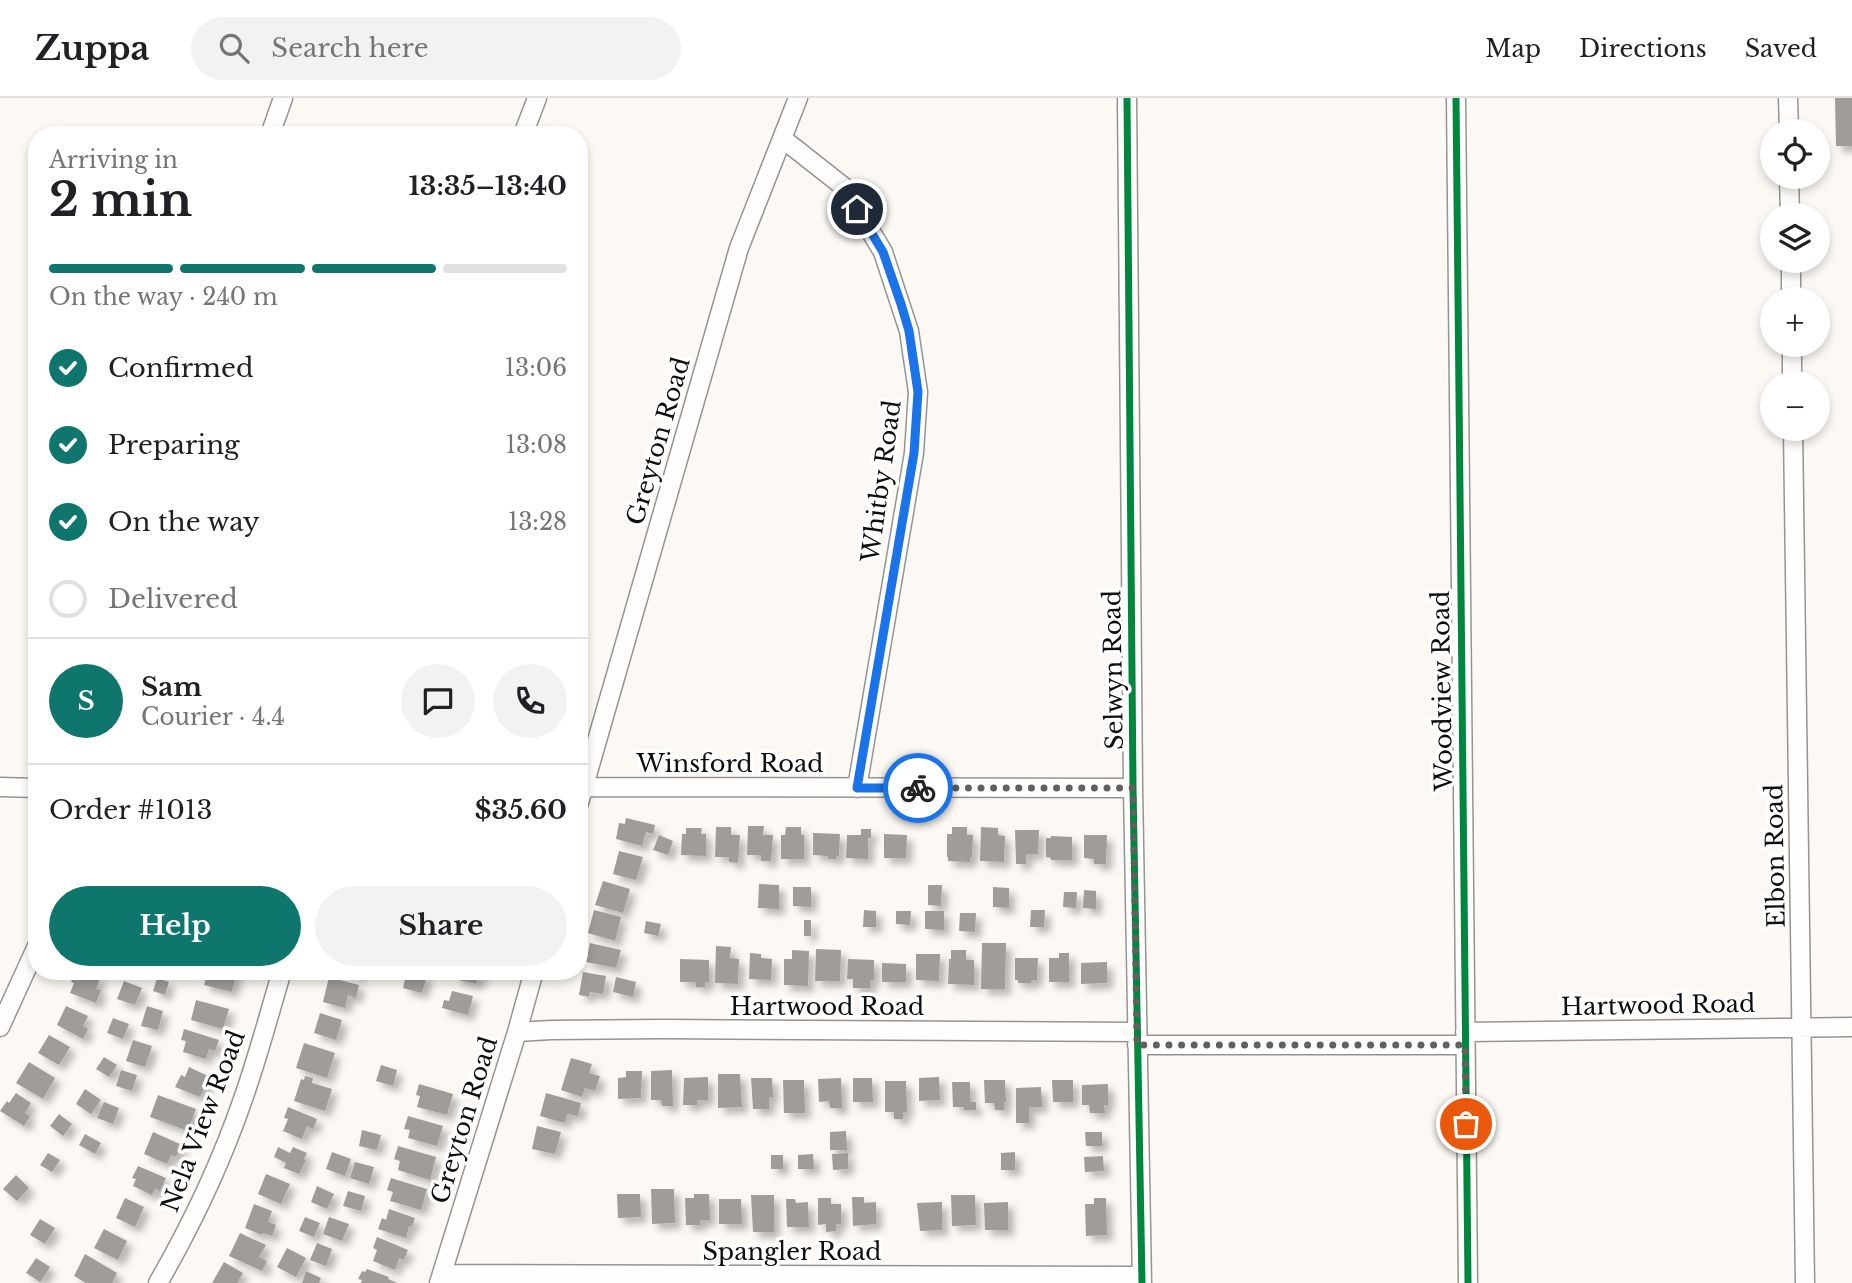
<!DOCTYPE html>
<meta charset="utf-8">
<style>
body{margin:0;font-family:"Libre Baskerville",serif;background:#f2f2f2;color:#202124;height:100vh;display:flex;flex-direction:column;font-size:26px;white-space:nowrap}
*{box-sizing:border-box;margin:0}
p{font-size:23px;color:#757577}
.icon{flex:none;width:38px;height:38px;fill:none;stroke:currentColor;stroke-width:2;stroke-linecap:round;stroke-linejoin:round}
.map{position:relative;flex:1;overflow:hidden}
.side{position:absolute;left:28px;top:28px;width:560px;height:854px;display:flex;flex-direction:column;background:#fff;border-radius:28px;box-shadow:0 4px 10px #0003}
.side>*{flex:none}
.buttons{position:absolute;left:1760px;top:21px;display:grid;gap:14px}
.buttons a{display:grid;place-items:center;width:70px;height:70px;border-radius:50%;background:#fff;box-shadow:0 4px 10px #0003;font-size:35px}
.pin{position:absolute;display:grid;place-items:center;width:60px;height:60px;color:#fff;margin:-30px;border:4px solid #fff;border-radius:50%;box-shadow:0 2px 7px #0007}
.courier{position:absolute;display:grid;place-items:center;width:70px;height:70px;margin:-35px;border:5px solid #1a73e8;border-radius:50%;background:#fff;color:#222;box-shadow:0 2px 9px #0007}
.head em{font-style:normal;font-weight:700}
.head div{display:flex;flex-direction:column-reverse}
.head{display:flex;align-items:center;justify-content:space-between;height:119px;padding:0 21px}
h1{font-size:46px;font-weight:700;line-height:52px}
.bar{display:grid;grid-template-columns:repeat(4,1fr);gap:10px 7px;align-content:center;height:84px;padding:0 21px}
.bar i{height:9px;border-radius:5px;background:#e0e0e0}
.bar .selected{background:#0f766e}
.bar p{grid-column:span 4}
.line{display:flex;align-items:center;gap:18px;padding:0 21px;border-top:2px solid #e0e0e0}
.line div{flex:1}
.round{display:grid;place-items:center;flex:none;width:74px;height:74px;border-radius:37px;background:#f2f2f2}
ol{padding:0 21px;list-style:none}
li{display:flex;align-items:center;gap:21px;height:77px}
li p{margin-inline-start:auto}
li .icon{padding:7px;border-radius:50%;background:#0f766e;color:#fff;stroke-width:4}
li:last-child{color:#757577}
li i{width:38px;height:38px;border:4px solid #e0e0e0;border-radius:50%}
.cta{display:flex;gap:14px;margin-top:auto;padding:14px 21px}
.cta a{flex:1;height:80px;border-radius:42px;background:#0f766e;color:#fff;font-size:28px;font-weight:700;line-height:80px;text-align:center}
.cta a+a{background:#f2f2f2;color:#202124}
header{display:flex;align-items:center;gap:42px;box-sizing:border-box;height:98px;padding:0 35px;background:#fff;border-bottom:2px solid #e0e0e0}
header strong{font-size:33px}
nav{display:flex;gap:38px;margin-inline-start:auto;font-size:24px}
.search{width:490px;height:63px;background:#f2f2f2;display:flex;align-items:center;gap:18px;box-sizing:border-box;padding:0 24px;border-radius:38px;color:#757577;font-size:26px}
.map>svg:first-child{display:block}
.building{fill:#a09c99;filter:url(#shadow)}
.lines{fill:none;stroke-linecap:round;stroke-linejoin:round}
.minor-casing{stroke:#959492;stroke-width:21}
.minor{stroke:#fffefd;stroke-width:18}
.cycleway-casing{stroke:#fff;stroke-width:11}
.cycleway{stroke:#00873e;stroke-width:7}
.done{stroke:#61605e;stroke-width:7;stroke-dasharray:0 12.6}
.route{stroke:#1a73e8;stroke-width:9}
.labels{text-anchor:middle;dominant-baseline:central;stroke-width:7;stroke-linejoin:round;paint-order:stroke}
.street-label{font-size:24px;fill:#0e0e0e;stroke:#fff}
</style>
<header>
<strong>Zuppa</strong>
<div class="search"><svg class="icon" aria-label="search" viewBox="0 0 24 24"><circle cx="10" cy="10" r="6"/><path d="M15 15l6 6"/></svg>Search here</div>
<nav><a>Map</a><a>Directions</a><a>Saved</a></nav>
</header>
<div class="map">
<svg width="1852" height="1185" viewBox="0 0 1852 1185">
<defs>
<filter id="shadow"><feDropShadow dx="6" dy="6" stdDeviation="3.5" flood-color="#0004"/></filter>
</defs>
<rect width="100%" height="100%" fill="#fcf9f4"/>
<path class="building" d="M 1835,0 L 1852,0 L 1852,48 L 1836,48 Z
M 626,720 L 655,727 L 653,736 L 646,734 L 642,748 L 616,741 L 619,725 L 625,726 Z
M 748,728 L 764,728 L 763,737 L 773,737 L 771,763 L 761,763 L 761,757 L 747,757 Z
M 716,729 L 731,729 L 731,737 L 740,737 L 738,765 L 729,764 L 729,759 L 715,759 Z
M 786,729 L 801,729 L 801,737 L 804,737 L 804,761 L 781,761 L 781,737 L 785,737 Z
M 952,729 L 967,729 L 967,737 L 973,737 L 972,759 L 970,759 L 970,764 L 948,763 L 948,759 L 947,759 L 947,736 L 952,736 Z
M 981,729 L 998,730 L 998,737 L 1005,738 L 1004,764 L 980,763 Z
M 686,730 L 702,730 L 701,736 L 706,736 L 706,758 L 681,757 L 682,736 L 686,736 Z
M 861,731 L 871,731 L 871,740 L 868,740 L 868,761 L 846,760 L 847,737 L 861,737 Z
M 1015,732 L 1039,732 L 1038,756 L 1026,756 L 1026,766 L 1016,766 Z
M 813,735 L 840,736 L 839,758 L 836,758 L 836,761 L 828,761 L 828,758 L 813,757 Z
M 884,736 L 907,737 L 906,760 L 884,760 Z
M 659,737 L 673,743 L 668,757 L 653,752 Z
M 1084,737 L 1107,737 L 1106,766 L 1094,766 L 1094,761 L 1084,760 Z
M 1051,738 L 1072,739 L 1072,762 L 1051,762 L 1051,760 L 1046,759 L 1046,740 L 1051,740 Z
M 619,753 L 643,759 L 636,782 L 613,776 Z
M 603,783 L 630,791 L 623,815 L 595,807 Z
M 759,786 L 779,787 L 779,811 L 758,810 Z
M 928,787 L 942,787 L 941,808 L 928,807 Z
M 793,789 L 811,789 L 811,809 L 793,808 Z
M 993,789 L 1009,790 L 1009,810 L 993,809 Z
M 1084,792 L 1096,793 L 1096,811 L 1083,810 Z
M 1064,794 L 1077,794 L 1076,810 L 1063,809 Z
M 594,812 L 621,819 L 615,843 L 588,835 Z
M 864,812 L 876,813 L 876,829 L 863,829 Z
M 1031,812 L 1045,812 L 1044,829 L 1030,829 Z
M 896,813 L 911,813 L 910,827 L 896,826 Z
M 925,813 L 944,813 L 944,832 L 925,831 Z
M 960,815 L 976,815 L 975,834 L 959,833 Z
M 804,822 L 811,822 L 811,838 L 804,838 Z
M 646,823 L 661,826 L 658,838 L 644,835 Z
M 590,845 L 621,852 L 616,870 L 586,864 Z
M 982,845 L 1006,845 L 1005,891 L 981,891 Z
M 716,848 L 731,849 L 730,860 L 739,861 L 738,886 L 715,885 Z
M 816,851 L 841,852 L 840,883 L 815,883 Z
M 792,852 L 809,853 L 808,888 L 784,887 L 784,861 L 792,861 Z
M 951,852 L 966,852 L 966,862 L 974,862 L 974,887 L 948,886 L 949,861 L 951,861 Z
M 750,855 L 761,856 L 761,860 L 772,861 L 771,882 L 749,881 Z
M 1059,855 L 1069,855 L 1069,884 L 1049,884 L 1049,860 L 1059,860 Z
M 916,856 L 940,856 L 939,883 L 916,882 Z
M 1015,860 L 1038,860 L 1037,882 L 1032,882 L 1031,885 L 1018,885 L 1018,882 L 1015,882 Z
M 680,861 L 709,862 L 709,884 L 705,884 L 705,889 L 696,889 L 696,884 L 680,884 Z
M 848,861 L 874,862 L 874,882 L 870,882 L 870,890 L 853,890 L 853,881 L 847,881 Z
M 1107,864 L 1107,885 L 1081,886 L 1081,865 Z
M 882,865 L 906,866 L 906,884 L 882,884 Z
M 75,873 L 83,873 L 100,880 L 96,891 L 101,892 L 96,905 L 70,895 L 74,885 L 71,884 Z
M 203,873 L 237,873 L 232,894 L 204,887 L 207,877 L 202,876 Z
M 340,873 L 360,873 L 359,879 Z
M 407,873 L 427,878 L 422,895 L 403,890 Z
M 457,873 L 480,873 L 482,875 L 480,882 L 478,881 L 476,886 L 455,881 Z
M 583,874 L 606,878 L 603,896 L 590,894 L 589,899 L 579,897 Z
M 329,879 L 359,887 L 356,900 L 348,897 L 345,910 L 323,904 Z
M 616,879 L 636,884 L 633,899 L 613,894 Z
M 157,880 L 169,884 L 165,897 L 153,893 Z
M 124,883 L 142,890 L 135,907 L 117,901 Z
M 452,893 L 473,898 L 468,917 L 442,910 L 444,902 L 449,903 Z
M 196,902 L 229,911 L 223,931 L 191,922 Z
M 66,908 L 88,918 L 83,928 L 88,931 L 83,941 L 57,927 Z
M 147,908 L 163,913 L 158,932 L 141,928 Z
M 320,915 L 342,922 L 336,942 L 314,935 Z
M 113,920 L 129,926 L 123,941 L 107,935 Z
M 184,931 L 219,942 L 215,953 L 209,951 L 206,961 L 183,954 L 186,943 L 181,942 Z
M 49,937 L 70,949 L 59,967 L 38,955 Z
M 133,942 L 152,948 L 145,969 L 126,963 Z
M 304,945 L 335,955 L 327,980 L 296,970 Z
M 104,959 L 117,967 L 109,979 L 96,971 Z
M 571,960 L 592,966 L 589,975 L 600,978 L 595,993 L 585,990 L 582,999 L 561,992 Z
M 29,964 L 55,980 L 43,1001 L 16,985 Z
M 381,967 L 397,972 L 393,988 L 376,983 Z
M 189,969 L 210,979 L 200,999 L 175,989 L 181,977 L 185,979 Z
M 121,972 L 137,977 L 132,993 L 116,988 Z
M 672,972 L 673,1008 L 662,1008 L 661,1002 L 651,1002 L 651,973 Z
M 626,973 L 642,973 L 641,1000 L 618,1001 L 618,980 L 626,979 Z
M 718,976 L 740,976 L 742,1009 L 718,1010 Z
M 305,978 L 313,980 L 312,985 L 332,991 L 325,1013 L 294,1003 L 301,981 L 304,982 Z
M 708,979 L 708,1002 L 697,1002 L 697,1007 L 683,1007 L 684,980 Z
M 939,979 L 940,1002 L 919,1003 L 919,980 Z
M 751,980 L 772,980 L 773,999 L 769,999 L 769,1011 L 753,1011 Z
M 841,980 L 842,1010 L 830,1010 L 829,1003 L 819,1004 L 818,981 Z
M 853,980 L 872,980 L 873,1004 L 853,1004 Z
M 783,982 L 804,982 L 805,1015 L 784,1015 Z
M 984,982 L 1005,982 L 1006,1004 L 1004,1005 L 1004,1012 L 995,1012 L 994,1005 L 985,1005 Z
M 1052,982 L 1073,982 L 1073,1004 L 1053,1004 Z
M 885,983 L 906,983 L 907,1014 L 903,1014 L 903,1021 L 894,1021 L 894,1014 L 885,1014 Z
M 952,984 L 970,984 L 970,1004 L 976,1004 L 976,1012 L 964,1012 L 964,1009 L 953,1009 Z
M 419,986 L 453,996 L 447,1017 L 417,1009 L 420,998 L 416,997 Z
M 1108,986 L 1108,1007 L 1104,1007 L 1105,1015 L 1090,1015 L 1089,1007 L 1082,1007 L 1082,987 Z
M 1041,989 L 1042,1009 L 1029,1009 L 1029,1025 L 1016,1025 L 1016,990 Z
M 85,991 L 101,1002 L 91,1016 L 76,1006 Z
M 16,995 L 31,1005 L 25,1015 L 30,1018 L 24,1028 L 0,1013 L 7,1003 L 9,1005 Z
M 546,995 L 581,1005 L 578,1018 L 567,1016 L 565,1025 L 540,1018 Z
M 158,997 L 196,1011 L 188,1033 L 150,1019 Z
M 104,1004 L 119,1010 L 113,1026 L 97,1020 Z
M 288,1009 L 317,1021 L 313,1031 L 307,1028 L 302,1041 L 283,1033 L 288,1021 L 284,1020 Z
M 59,1016 L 72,1026 L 63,1038 L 50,1028 Z
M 408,1018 L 443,1028 L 437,1048 L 408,1040 L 410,1032 L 404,1031 Z
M 537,1028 L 561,1034 L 555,1056 L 532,1051 Z
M 362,1032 L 381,1037 L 377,1052 L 359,1048 Z
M 846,1033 L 847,1052 L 830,1052 L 830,1034 Z
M 153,1034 L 182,1047 L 176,1059 L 171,1057 L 167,1066 L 144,1056 Z
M 1085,1034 L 1102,1034 L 1102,1048 L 1086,1048 Z
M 85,1036 L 101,1045 L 95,1056 L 79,1047 Z
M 398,1048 L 436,1059 L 430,1082 L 398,1072 L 400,1063 L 394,1061 Z
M 278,1049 L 290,1055 L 293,1049 L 307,1055 L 304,1061 L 306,1062 L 299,1076 L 284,1070 L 286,1065 L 274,1059 Z
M 332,1054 L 351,1061 L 345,1078 L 326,1071 Z
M 1015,1054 L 1015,1072 L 1001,1072 L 1001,1055 Z
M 48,1055 L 60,1062 L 52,1074 L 40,1067 Z
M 848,1055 L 848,1071 L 833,1072 L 832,1056 Z
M 813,1056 L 814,1071 L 798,1071 L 798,1057 Z
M 771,1057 L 783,1057 L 783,1071 L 771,1071 Z
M 1103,1058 L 1104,1073 L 1085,1074 L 1084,1059 Z
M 355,1064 L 374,1069 L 369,1086 L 350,1080 Z
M 138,1068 L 166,1080 L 160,1093 L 155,1091 L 152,1097 L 133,1088 L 136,1081 L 132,1080 Z
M 266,1076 L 290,1086 L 281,1106 L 258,1096 Z
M 16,1077 L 29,1090 L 17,1103 L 3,1091 Z
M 391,1080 L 427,1091 L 421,1112 L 390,1103 L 393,1094 L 387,1092 Z
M 317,1088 L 334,1096 L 327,1111 L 311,1104 Z
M 651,1091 L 674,1091 L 675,1125 L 652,1126 Z
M 348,1093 L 365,1098 L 361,1113 L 343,1108 Z
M 617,1096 L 640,1096 L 641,1119 L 618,1120 Z
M 694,1096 L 709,1096 L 710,1122 L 700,1122 L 700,1127 L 686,1127 L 685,1100 L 694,1100 Z
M 751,1097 L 774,1097 L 774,1134 L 753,1134 Z
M 951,1097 L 975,1097 L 976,1127 L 952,1128 Z
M 852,1099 L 864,1099 L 864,1105 L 876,1104 L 876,1126 L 853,1128 Z
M 125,1100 L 144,1109 L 135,1129 L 116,1120 Z
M 818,1100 L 831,1100 L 831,1106 L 841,1106 L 841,1126 L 836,1126 L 836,1133 L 826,1134 L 826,1126 L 818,1127 Z
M 1094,1100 L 1106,1100 L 1107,1137 L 1086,1138 L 1085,1106 L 1094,1106 Z
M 719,1101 L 741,1101 L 742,1126 L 719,1126 Z
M 786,1101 L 795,1101 L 796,1105 L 808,1104 L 809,1129 L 787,1129 Z
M 942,1104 L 942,1132 L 920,1133 L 917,1105 Z
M 1008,1104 L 1008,1132 L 985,1132 L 984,1105 Z
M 254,1106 L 272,1113 L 268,1124 L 276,1127 L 272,1138 L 263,1135 L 262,1137 L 245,1130 Z
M 389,1111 L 415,1120 L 412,1129 L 409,1128 L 406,1140 L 378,1131 L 382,1120 L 386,1122 Z
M 305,1119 L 320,1125 L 314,1139 L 299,1133 Z
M 329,1119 L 349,1126 L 342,1143 L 323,1136 Z
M 40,1121 L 55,1130 L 45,1146 L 30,1137 Z
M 104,1131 L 127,1143 L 118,1162 L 94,1150 Z
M 240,1135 L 266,1147 L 259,1159 L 267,1163 L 262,1173 L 229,1158 Z
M 377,1139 L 408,1152 L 404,1162 L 399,1160 L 395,1172 L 373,1163 L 377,1152 L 373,1150 Z
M 317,1145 L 332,1151 L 326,1168 L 310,1162 Z
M 287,1150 L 306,1160 L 296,1179 L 277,1169 Z
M 85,1156 L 117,1175 L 112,1185 L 86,1185 L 74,1178 Z
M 36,1160 L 50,1169 L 40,1184 L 26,1175 Z
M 224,1164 L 243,1175 L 237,1185 L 212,1185 Z
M 367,1171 L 389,1179 L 388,1181 L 397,1185 L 361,1185 L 362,1182 L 358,1181 L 362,1173 L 365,1174 Z
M 306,1173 L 321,1180 L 319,1185 L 302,1185 Z"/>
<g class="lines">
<defs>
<path id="minor" d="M 1127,0 L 1133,690 L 1142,1185
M 1456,0 L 1468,1185
M 1788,0 L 1789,33
M 270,37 L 283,0
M 523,37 L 537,0
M 783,41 L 844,89 L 883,154 L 909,233 L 918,294 L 914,355 L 857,690
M 1789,79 L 1790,117
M 1791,163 L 1791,201
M 1792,247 L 1792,285
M 1793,331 L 1805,1185
M 0,689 L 37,690
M 579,689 L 1133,690
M 579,705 L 739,150 L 798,0
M 0,929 L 37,848
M 517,934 L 551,932 L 662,931 L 1137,934
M 1465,934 L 1852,929
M 1137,947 L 1465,947
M 442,1176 L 1141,1178
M 158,1185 C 192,1126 221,1065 243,1001 C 258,959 269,916 282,873
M 439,1185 L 517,934 L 534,873"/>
</defs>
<use href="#minor" class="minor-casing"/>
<use href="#minor" class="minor"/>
<defs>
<path id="cycleway" d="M 1127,0 L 1133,690 L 1142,1185
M 1456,0 L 1468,1185"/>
</defs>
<use href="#cycleway" class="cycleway-casing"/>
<use href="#cycleway" class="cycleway"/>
</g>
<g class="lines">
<path class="done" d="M 918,690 L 1133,690 L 1137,947 L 1465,947 L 1466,1026"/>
<path class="route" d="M 857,111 L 883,154 L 901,206 L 909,233 L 918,294 L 914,355 L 857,690 L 918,690"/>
</g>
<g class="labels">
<g class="street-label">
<text transform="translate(658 343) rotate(-74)">Greyton Road</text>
<text transform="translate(881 383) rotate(-82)">Whitby Road</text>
<text transform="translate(1113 572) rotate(-91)">Selwyn Road</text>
<text transform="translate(1442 593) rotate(-91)">Woodview Road</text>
<text x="730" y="665">Winsford Road</text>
<text transform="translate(1775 758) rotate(-91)">Elbon Road</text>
<text transform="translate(1658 907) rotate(-1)">Hartwood Road</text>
<text x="827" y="908">Hartwood Road</text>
<text transform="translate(464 1022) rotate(-73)">Greyton Road</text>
<text transform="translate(203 1023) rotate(-69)">Nela View Road</text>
<text x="792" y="1153">Spangler Road</text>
</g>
</g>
</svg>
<div class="buttons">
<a><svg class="icon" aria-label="locate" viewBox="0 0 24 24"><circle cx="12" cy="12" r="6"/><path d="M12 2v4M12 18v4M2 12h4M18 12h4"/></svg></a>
<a><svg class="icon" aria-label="layers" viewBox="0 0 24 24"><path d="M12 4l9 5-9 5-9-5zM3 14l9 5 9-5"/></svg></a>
<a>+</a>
<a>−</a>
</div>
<div class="pin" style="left:1466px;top:1026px;background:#ea580c"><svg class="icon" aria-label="bag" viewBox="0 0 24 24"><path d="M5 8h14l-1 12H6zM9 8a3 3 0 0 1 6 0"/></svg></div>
<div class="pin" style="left:857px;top:111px;background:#1f2937"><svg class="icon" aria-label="home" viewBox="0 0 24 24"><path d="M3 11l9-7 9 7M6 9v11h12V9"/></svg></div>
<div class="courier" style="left:918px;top:690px"><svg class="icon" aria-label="bike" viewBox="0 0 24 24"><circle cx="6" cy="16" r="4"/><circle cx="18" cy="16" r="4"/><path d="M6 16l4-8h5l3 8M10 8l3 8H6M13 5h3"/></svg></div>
<section class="side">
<div class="head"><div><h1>2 min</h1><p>Arriving in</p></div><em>13:35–13:40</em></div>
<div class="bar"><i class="selected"></i><i class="selected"></i><i class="selected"></i><i></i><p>On the way · 240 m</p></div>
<ol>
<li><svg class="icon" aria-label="check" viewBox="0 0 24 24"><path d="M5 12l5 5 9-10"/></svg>Confirmed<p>13:06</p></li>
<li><svg class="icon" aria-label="check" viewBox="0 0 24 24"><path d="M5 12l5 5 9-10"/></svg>Preparing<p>13:08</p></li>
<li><svg class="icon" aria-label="check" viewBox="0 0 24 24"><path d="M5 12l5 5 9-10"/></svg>On the way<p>13:28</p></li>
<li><i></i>Delivered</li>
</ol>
<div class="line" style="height:126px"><b class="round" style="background:#0f766e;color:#fff">S</b><div><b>Sam</b><p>Courier · 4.4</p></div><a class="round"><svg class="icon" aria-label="chat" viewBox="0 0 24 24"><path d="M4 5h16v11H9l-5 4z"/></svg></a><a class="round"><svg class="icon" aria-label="phone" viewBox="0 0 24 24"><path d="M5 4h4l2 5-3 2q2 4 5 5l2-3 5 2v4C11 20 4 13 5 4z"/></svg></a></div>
<div class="line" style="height:91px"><div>Order #1013</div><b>$35.60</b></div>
<div class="cta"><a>Help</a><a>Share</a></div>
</section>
</div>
